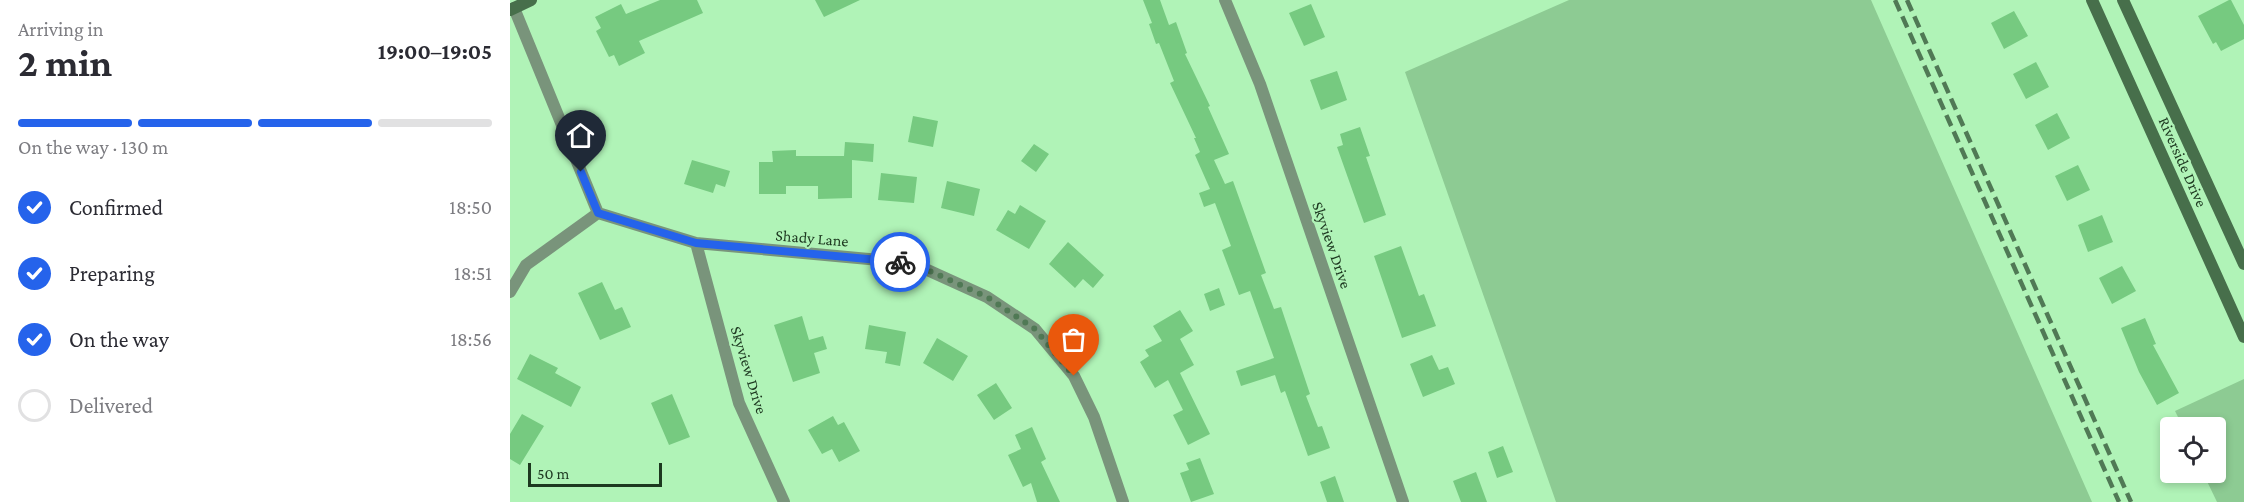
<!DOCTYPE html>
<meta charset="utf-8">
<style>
body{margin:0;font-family:"Crimson Pro",serif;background:#f7f7f7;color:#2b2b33;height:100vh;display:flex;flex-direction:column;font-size:22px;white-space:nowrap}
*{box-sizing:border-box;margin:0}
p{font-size:20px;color:#7c7c81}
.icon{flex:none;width:33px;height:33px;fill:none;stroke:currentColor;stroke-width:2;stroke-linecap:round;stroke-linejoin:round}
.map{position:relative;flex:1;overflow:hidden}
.side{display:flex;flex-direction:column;background:#fff;width:510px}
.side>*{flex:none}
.controls{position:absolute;left:1650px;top:417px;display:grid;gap:12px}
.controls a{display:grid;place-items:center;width:66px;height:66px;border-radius:6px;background:#fff;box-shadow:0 3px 9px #0003;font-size:30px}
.scale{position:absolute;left:18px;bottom:15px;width:134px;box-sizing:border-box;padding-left:6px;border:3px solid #1d3820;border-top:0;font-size:16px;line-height:21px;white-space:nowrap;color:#1d3820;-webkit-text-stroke:4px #b0f3b7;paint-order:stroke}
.pin{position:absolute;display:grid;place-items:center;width:51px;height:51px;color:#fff;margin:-62px -26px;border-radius:50% 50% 50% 0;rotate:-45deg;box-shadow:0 0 6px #0007}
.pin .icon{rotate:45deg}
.courier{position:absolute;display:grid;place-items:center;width:60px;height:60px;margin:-30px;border:4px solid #2563eb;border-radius:50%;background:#fff;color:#222;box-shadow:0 2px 8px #0007}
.overview em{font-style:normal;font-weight:700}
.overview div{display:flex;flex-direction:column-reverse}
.overview{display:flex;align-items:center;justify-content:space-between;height:102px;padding:0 18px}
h1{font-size:39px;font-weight:700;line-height:45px}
.bar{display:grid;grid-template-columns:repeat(4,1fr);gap:9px 6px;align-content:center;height:72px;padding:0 18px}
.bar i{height:8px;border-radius:4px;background:#e1e1e2}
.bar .current{background:#2563eb}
.bar p{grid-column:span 4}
ol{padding:0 18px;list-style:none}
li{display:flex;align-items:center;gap:18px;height:66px}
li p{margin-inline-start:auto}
li .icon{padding:6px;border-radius:50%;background:#2563eb;color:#fff;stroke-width:4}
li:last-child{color:#7c7c81}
li i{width:33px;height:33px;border:3px solid #e1e1e2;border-radius:50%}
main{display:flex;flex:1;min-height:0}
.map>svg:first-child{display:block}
.green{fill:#8dcb93}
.building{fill:#76ca80}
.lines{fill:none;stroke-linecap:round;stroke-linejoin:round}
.street{stroke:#79947b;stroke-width:12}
.secondary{stroke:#476f4b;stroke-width:12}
.rail{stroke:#507955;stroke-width:4.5;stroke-dasharray:12 6;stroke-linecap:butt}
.done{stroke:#507955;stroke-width:6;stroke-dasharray:0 10.8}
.route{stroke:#2563eb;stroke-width:8}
.labels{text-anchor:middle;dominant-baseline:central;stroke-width:4.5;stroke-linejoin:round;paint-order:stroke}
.street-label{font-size:16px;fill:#1d3820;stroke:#b0f3b7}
</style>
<main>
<section class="side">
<div class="overview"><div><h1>2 min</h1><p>Arriving in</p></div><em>19:00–19:05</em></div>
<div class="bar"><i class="current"></i><i class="current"></i><i class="current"></i><i></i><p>On the way · 130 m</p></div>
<ol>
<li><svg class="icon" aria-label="check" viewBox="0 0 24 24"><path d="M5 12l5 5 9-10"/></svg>Confirmed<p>18:50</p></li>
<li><svg class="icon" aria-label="check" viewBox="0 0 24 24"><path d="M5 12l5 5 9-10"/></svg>Preparing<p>18:51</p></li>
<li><svg class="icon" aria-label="check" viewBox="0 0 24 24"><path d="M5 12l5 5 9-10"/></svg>On the way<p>18:56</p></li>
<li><i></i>Delivered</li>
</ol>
</section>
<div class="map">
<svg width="1734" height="502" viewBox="0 0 1734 502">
<rect width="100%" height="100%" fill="#b0f3b7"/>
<path class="green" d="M 1059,0 L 1361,0 L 1582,502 L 1046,502 L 895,72 Z
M 1734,379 L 1734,502 L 1707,502 L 1693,473 L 1706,472 L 1706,428 L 1673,427 L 1665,411 Z"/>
<path class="building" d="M 150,0 L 187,0 L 193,13 L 129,41 L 135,53 L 109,66 L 104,55 L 99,57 L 86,31 L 91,28 L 85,17 L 111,4 L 116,14 Z
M 305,0 L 350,0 L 314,17 Z
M 633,0 L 650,0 L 659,25 L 666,22 L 677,53 L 675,54 L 700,106 L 698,107 L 719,154 L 704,160 L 715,184 L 723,181 L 756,273 L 751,275 L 764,309 L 771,307 L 800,394 L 796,396 L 808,427 L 812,426 L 820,448 L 798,456 L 775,391 L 771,393 L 765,375 L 731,386 L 726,371 L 764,358 L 740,291 L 729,295 L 712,250 L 721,246 L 705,203 L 694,207 L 689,193 L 700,189 L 685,155 L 690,152 L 684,138 L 686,138 L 660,83 L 664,81 L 649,43 L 646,44 L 639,24 L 642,23 Z
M 1719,0 L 1721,0 L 1734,25 L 1734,39 L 1711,51 L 1706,42 L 1703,44 L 1688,16 Z
M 801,4 L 815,37 L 794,46 L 779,13 Z
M 1504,11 L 1518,36 L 1494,49 L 1481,23 Z
M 1526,62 L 1539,87 L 1516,99 L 1503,74 Z
M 827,71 L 837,100 L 811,110 L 800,80 Z
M 1547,113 L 1560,138 L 1538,150 L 1525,125 Z
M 403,116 L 428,121 L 423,147 L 398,142 Z
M 850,127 L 860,156 L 856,157 L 876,215 L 854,223 L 827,147 L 833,145 L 830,134 Z
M 335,142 L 364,144 L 363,162 L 342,160 L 342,198 L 308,199 L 308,186 L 276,186 L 276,194 L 249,194 L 249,162 L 263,162 L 262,151 L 286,150 L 286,156 L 334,156 Z
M 524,144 L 539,154 L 526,172 L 511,161 Z
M 182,160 L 220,171 L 215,187 L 206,184 L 203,193 L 174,184 Z
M 1568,165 L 1580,190 L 1557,201 L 1545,176 Z
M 371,173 L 407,177 L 404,203 L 368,200 Z
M 437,181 L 470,189 L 464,216 L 431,208 Z
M 510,205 L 536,221 L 519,249 L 486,230 L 498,210 L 505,214 Z
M 1592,215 L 1603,242 L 1578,252 L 1568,225 Z
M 558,242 L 594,275 L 583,288 L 573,279 L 565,288 L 539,264 Z
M 891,246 L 909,296 L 914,294 L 926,326 L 892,338 L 864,256 Z
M 1612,266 L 1626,291 L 1602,304 L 1589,278 Z
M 92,282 L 105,310 L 112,307 L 121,327 L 90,340 L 68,293 Z
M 709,288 L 715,305 L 700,311 L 694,294 Z
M 670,310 L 683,331 L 670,339 L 684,365 L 670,373 L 700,434 L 678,445 L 663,415 L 673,410 L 658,380 L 645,388 L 630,362 L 639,356 L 635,350 L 652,341 L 643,326 Z
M 292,316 L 299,340 L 313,336 L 317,349 L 304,353 L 310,373 L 283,382 L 264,325 Z
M 1635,318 L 1646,344 L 1643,345 L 1669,393 L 1647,405 L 1629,372 L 1611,328 Z
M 359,325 L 396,332 L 390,366 L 375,363 L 377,352 L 355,349 Z
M 427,338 L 458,356 L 443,381 L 413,363 Z
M 20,354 L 48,368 L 45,373 L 71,387 L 61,407 L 7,379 Z
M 922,355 L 929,370 L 938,367 L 945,384 L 913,397 L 900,364 Z
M 486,383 L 502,408 L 484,420 L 467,395 Z
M 162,394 L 180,437 L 159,445 L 141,403 Z
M 12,414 L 34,426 L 10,465 L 0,459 L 0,434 Z
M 323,416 L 328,425 L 334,422 L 350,451 L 329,462 L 322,449 L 312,454 L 298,430 Z
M 522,427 L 536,459 L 531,462 L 550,502 L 527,502 L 521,483 L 513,487 L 498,455 L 511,449 L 505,435 Z
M 993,446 L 1003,472 L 987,478 L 978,452 Z
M 690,458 L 704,494 L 681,502 L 670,473 L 679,470 L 676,463 Z
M 966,472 L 977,502 L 951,502 L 943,481 Z
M 825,476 L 834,502 L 817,502 L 810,482 Z"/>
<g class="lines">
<path class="street" d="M 715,0 L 750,84 L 893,502
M 4,8 L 88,213
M 88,213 L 186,243 L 402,263 L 477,297 L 525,329 L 564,376 L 584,417 L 613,502
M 186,243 L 229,403 L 274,502
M 0,292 L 16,265 L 88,213"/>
<path class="secondary" d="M 1582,0 L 1734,337
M 1613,0 L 1734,264
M 0,10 L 21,0"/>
<path class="rail" d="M 1385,0 L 1609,502
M 1397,0 L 1621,502"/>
</g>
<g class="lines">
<path class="done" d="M 390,262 L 402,263 L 477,297 L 525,329 L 564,376"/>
<path class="route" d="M 71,172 L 88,213 L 186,243 L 390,262"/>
</g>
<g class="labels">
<g class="street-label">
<text transform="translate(1673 162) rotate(66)">Riverside Drive</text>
<text transform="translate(302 238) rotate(5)">Shady Lane</text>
<text transform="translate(822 245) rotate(71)">Skyview Drive</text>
<text transform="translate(239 370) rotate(73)">Skyview Drive</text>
</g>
</g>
</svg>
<div class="controls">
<a><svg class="icon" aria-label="locate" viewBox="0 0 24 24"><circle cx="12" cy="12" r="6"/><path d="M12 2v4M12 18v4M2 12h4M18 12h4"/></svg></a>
</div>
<div class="scale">50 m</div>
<div class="pin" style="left:564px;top:376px;background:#ea580c"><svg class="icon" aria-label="bag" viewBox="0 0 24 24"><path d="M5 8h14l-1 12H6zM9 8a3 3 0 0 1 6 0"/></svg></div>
<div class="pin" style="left:71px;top:172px;background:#1f2937"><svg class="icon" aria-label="home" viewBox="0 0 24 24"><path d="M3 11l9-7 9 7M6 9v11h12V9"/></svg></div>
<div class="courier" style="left:390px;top:262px"><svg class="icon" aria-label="bike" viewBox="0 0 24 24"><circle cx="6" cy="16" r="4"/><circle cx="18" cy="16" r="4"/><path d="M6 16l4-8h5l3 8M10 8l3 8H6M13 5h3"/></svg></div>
</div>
</main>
